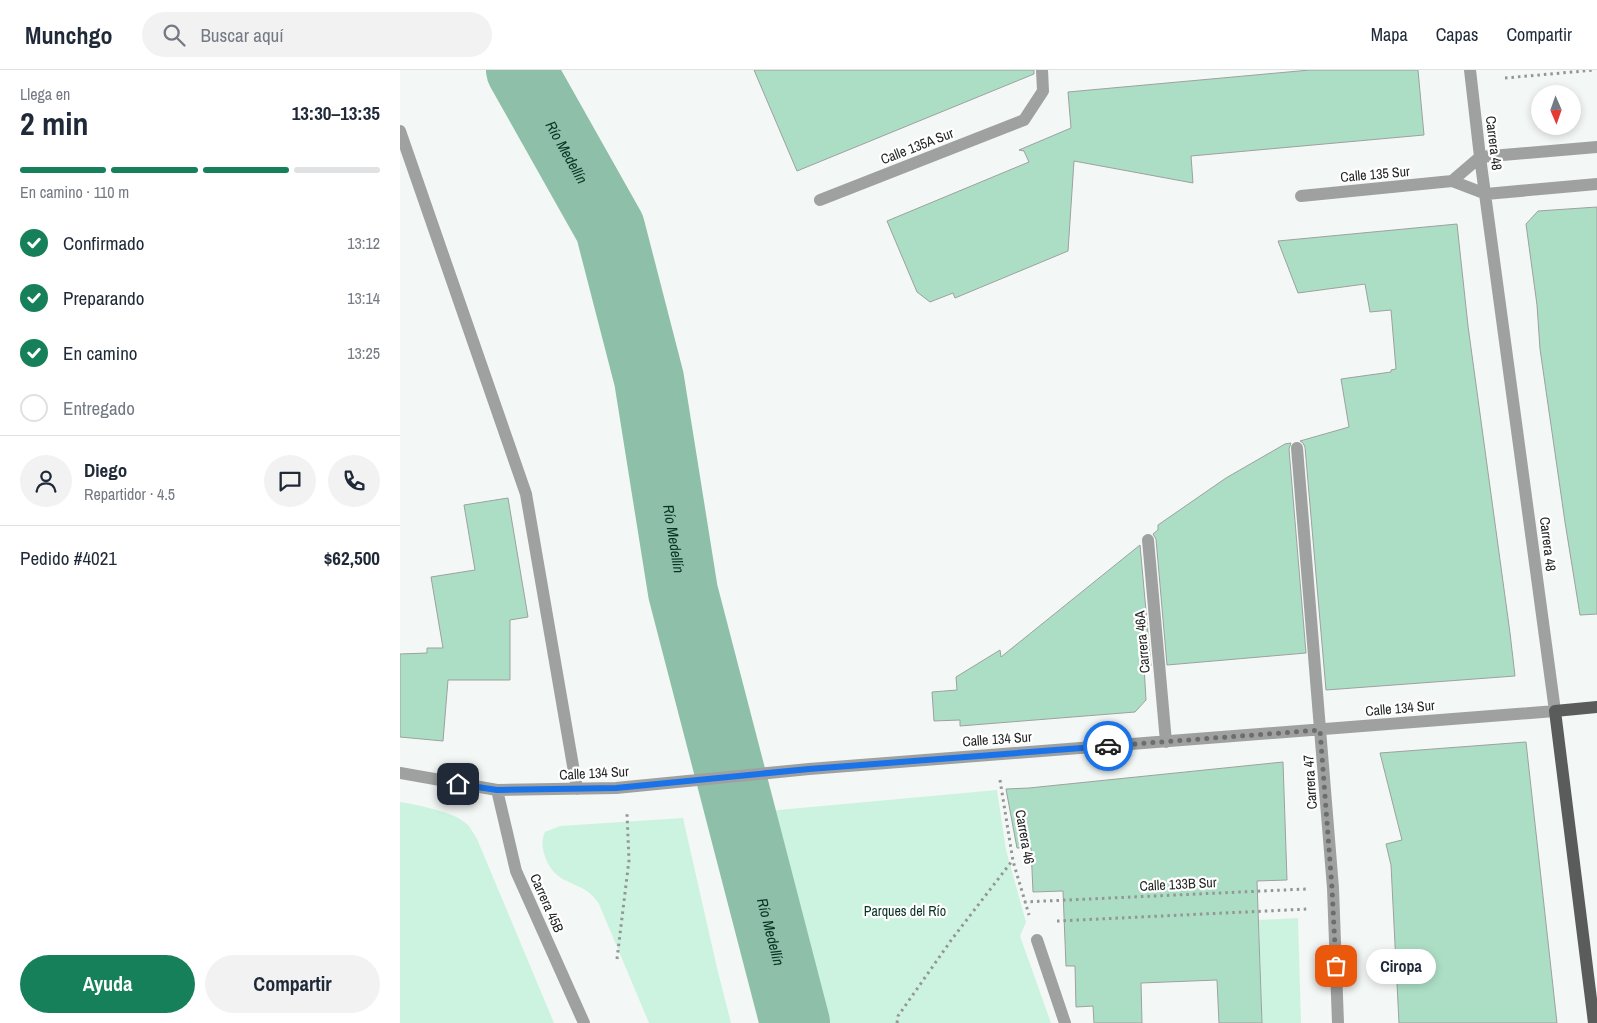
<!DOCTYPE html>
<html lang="es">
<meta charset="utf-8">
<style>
body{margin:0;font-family:"Archivo Narrow",sans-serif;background:#f2f2f3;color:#1f2937;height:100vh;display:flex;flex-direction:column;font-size:19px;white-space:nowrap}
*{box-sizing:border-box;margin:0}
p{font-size:16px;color:#747a83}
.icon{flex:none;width:28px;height:28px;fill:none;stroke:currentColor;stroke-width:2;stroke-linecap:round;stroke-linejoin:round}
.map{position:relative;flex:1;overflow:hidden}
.sheet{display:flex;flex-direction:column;background:#fff;width:400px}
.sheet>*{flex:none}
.needle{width:32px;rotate:178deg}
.fabs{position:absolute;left:1131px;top:15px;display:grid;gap:10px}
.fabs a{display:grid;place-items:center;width:50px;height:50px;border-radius:50%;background:#fff;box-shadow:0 2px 8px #0003;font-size:25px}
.pin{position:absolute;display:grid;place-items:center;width:42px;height:42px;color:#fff;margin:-21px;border-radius:10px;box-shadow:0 2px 8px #0006}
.courier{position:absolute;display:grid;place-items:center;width:50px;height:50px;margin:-25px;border:4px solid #1a73e8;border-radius:50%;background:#fff;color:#222;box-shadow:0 1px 6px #0007}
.bubble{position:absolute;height:35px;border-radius:18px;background:#fff;box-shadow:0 2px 8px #0003;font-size:16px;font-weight:700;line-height:35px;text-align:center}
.head em{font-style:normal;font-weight:700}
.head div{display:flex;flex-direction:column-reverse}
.head{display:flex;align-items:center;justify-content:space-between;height:85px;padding:0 20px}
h1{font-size:32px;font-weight:700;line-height:38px}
.bar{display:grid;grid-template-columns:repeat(4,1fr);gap:8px 5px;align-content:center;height:60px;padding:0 20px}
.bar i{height:6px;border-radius:4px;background:#e0e1e3}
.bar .selected{background:#16805b}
.bar p{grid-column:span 4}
.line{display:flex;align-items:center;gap:12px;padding:0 20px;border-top:1px solid #e0e1e3}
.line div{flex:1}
.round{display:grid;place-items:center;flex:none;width:52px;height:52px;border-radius:26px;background:#f2f2f3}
ol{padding:0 20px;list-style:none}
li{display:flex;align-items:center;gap:15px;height:55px}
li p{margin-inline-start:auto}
li .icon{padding:5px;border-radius:50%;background:#16805b;color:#fff;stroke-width:4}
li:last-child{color:#747a83}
li i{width:28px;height:28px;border:2px solid #e0e1e3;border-radius:50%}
.cta{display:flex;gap:10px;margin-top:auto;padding:10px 20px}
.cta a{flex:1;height:58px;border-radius:30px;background:#16805b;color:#fff;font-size:20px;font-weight:700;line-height:58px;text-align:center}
.cta a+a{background:#f2f2f3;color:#1f2937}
header{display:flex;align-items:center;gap:30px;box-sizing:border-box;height:70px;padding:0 25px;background:#fff;border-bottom:1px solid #e0e1e3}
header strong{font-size:24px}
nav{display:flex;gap:28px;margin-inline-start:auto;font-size:18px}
.search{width:350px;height:45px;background:#f2f2f3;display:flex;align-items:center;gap:12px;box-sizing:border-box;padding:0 18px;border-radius:28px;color:#747a83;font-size:19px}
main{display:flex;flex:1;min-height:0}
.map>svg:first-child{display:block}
.green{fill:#ccf3df}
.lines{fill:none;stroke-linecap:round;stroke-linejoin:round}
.river{stroke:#8ebfa8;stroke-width:70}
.building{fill:#acdec5;stroke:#9da19f}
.path{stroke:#949695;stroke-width:3;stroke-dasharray:2.5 4;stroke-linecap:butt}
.minor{stroke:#9fa1a0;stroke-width:12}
.major{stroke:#595c5b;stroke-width:12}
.done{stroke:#6c6e6e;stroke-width:5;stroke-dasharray:0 9}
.route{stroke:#1a73e8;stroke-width:6}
.labels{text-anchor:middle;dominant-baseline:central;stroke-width:4.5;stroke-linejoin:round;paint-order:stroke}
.street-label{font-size:14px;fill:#242525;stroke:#fff}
.park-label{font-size:14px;fill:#073222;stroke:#fff}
.water-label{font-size:15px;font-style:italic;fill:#093424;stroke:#fff}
</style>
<header>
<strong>Munchgo</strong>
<div class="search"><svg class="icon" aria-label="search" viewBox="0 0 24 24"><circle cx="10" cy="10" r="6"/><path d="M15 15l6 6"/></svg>Buscar aquí</div>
<nav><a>Mapa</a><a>Capas</a><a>Compartir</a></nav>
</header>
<main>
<section class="sheet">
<div class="head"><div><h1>2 min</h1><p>Llega en</p></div><em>13:30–13:35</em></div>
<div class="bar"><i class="selected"></i><i class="selected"></i><i class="selected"></i><i></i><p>En camino · 110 m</p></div>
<ol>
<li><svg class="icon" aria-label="check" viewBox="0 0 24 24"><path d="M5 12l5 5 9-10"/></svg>Confirmado<p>13:12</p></li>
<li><svg class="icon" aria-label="check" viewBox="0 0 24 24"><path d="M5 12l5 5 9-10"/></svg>Preparando<p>13:14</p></li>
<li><svg class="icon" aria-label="check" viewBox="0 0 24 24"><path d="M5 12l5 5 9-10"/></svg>En camino<p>13:25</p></li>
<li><i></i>Entregado</li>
</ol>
<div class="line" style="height:90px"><a class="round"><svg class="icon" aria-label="person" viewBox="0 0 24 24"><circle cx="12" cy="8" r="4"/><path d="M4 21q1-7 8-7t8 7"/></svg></a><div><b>Diego</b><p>Repartidor · 4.5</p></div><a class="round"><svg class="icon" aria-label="chat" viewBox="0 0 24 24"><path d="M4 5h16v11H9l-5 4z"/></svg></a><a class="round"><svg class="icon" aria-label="phone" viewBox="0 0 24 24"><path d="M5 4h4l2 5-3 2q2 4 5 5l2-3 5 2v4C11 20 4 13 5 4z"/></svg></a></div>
<div class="line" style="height:65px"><div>Pedido #4021</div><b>$62,500</b></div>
<div class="cta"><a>Ayuda</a><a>Compartir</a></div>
</section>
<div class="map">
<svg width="1197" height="953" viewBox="0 0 1197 953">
<rect width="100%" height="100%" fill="#f3f7f5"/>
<path class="green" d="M 597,720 L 606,780 L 626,852 L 620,866 L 651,953 L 420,953 L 357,742 Z
M 0,732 C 17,735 56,742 68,755 C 71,759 74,764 77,769 L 154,953 L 0,953 Z
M 283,748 L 317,898 L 331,953 L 249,953 L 199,834 C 184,809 157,818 146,789 C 142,779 141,771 145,762 L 160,756 Z
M 898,848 L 901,953 L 862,953 L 859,850 Z"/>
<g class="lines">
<path class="river" id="s1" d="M 121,0 L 210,158 L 249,309 L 283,522 L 395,953"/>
</g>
<path class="building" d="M 354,0 L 634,0 L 634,4 L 397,101 Z
M 910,0 L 1018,0 L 1024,65 L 791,86 L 793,113 L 674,91 L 668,181 L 555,228 L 553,223 L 530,232 L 517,222 L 487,151 L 629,92 L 624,81 L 619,80 L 671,58 L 668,22 Z
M 1197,137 L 1197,544 L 1180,545 L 1165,452 L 1140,279 L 1137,235 L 1126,154 L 1138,141 Z
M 1057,154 L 1068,256 L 1110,563 L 1115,606 L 926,620 L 905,377 L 903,373 L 900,371 L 949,357 L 941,309 L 991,302 L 991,300 L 996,299 L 991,240 L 970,242 L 965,214 L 898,223 L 878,171 Z
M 891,373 L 889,379 L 906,583 L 767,595 L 756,469 L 753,464 L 758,460 L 758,455 L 826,408 L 885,374 Z
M 108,428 L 128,547 L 110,550 L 110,610 L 48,610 L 43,671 L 0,667 L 0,584 L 27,583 L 27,578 L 43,578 L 31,507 L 75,500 L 64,435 Z
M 740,475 L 751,596 L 744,596 L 746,630 L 735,642 L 560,656 L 560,650 L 534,651 L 532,622 L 557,620 L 556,607 L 600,580 L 601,587 Z
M 1126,672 L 1157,953 L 999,953 L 991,795 L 986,774 L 1002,770 L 980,683 Z
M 883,692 L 887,810 L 857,811 L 862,953 L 819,953 L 817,910 L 741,913 L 742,953 L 694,953 L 693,936 L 676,937 L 675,896 L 666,896 L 663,821 L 633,822 L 631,778 L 617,778 L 606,719 L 629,718 Z"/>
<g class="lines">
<path class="path" d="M 1105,8 L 1195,0
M 600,710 L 613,791 L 629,845
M 624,832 L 906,819
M 657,851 L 908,839
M 217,889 L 229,790 L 227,744
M 497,953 L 498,946 L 552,869 L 612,791"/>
<path class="minor" d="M 0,61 L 126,424 L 177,719
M 1052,111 L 1080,87 L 1197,77
M 901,126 L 1052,111 L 1086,124 L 1197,114
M 420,130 L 624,50 L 643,21 L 642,0
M 897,378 L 933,818 L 938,953
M 748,470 L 766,672
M 0,703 L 97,720 L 216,718 L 409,699 L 1155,641 L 1080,87 L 1070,0
M 97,720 L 116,801 L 184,953
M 637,870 L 665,953"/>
<path class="major" d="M 1194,953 L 1155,641 L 1197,637"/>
</g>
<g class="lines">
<path class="done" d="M 708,676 L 920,660 L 932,818 L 936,896"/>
<path class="route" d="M 58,714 L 97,720 L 216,718 L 409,699 L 708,676"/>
</g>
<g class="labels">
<g class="street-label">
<text transform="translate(1094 73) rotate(83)">Carrera 48</text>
<text transform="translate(517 76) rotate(-21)">Calle 135A Sur</text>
<text transform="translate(975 104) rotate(-5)">Calle 135 Sur</text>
<text transform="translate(1148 474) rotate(83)">Carrera 48</text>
<text transform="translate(742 572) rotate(-95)">Carrera 46A</text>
<text transform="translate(1000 638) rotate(-5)">Calle 134 Sur</text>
<text transform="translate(597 669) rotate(-4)">Calle 134 Sur</text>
<text transform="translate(194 703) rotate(-3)">Calle 134 Sur</text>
<text transform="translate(910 712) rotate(-94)">Carrera 47</text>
<text transform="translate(625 767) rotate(80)">Carrera 46</text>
<text transform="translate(778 814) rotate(-3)">Calle 133B Sur</text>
<text transform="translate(147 833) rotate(66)">Carrera 45B</text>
</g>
<g class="park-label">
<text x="505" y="841">Parques del Río</text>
</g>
<g class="water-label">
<text stroke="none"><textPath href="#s1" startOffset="94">Río Medellín</textPath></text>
<text stroke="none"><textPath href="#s1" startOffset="499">Río Medellín</textPath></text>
<text stroke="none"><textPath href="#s1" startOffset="904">Río Medellín</textPath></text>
</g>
</g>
</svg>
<div class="fabs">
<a><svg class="needle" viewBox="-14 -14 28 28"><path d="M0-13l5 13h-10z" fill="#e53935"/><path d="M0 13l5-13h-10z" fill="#747a83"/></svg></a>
</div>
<div class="pin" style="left:936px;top:896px;background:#ea580c"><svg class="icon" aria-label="bag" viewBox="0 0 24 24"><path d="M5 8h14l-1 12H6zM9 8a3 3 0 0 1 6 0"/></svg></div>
<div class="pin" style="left:58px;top:714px;background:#1f2937"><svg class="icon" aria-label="home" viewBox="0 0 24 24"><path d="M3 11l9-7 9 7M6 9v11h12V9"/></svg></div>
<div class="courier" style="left:708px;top:676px"><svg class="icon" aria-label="car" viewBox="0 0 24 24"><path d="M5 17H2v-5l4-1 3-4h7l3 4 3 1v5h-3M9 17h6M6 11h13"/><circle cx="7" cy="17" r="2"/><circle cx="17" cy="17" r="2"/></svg></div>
<div class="bubble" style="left:966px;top:879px;width:70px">Ciropa</div>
</div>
</main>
